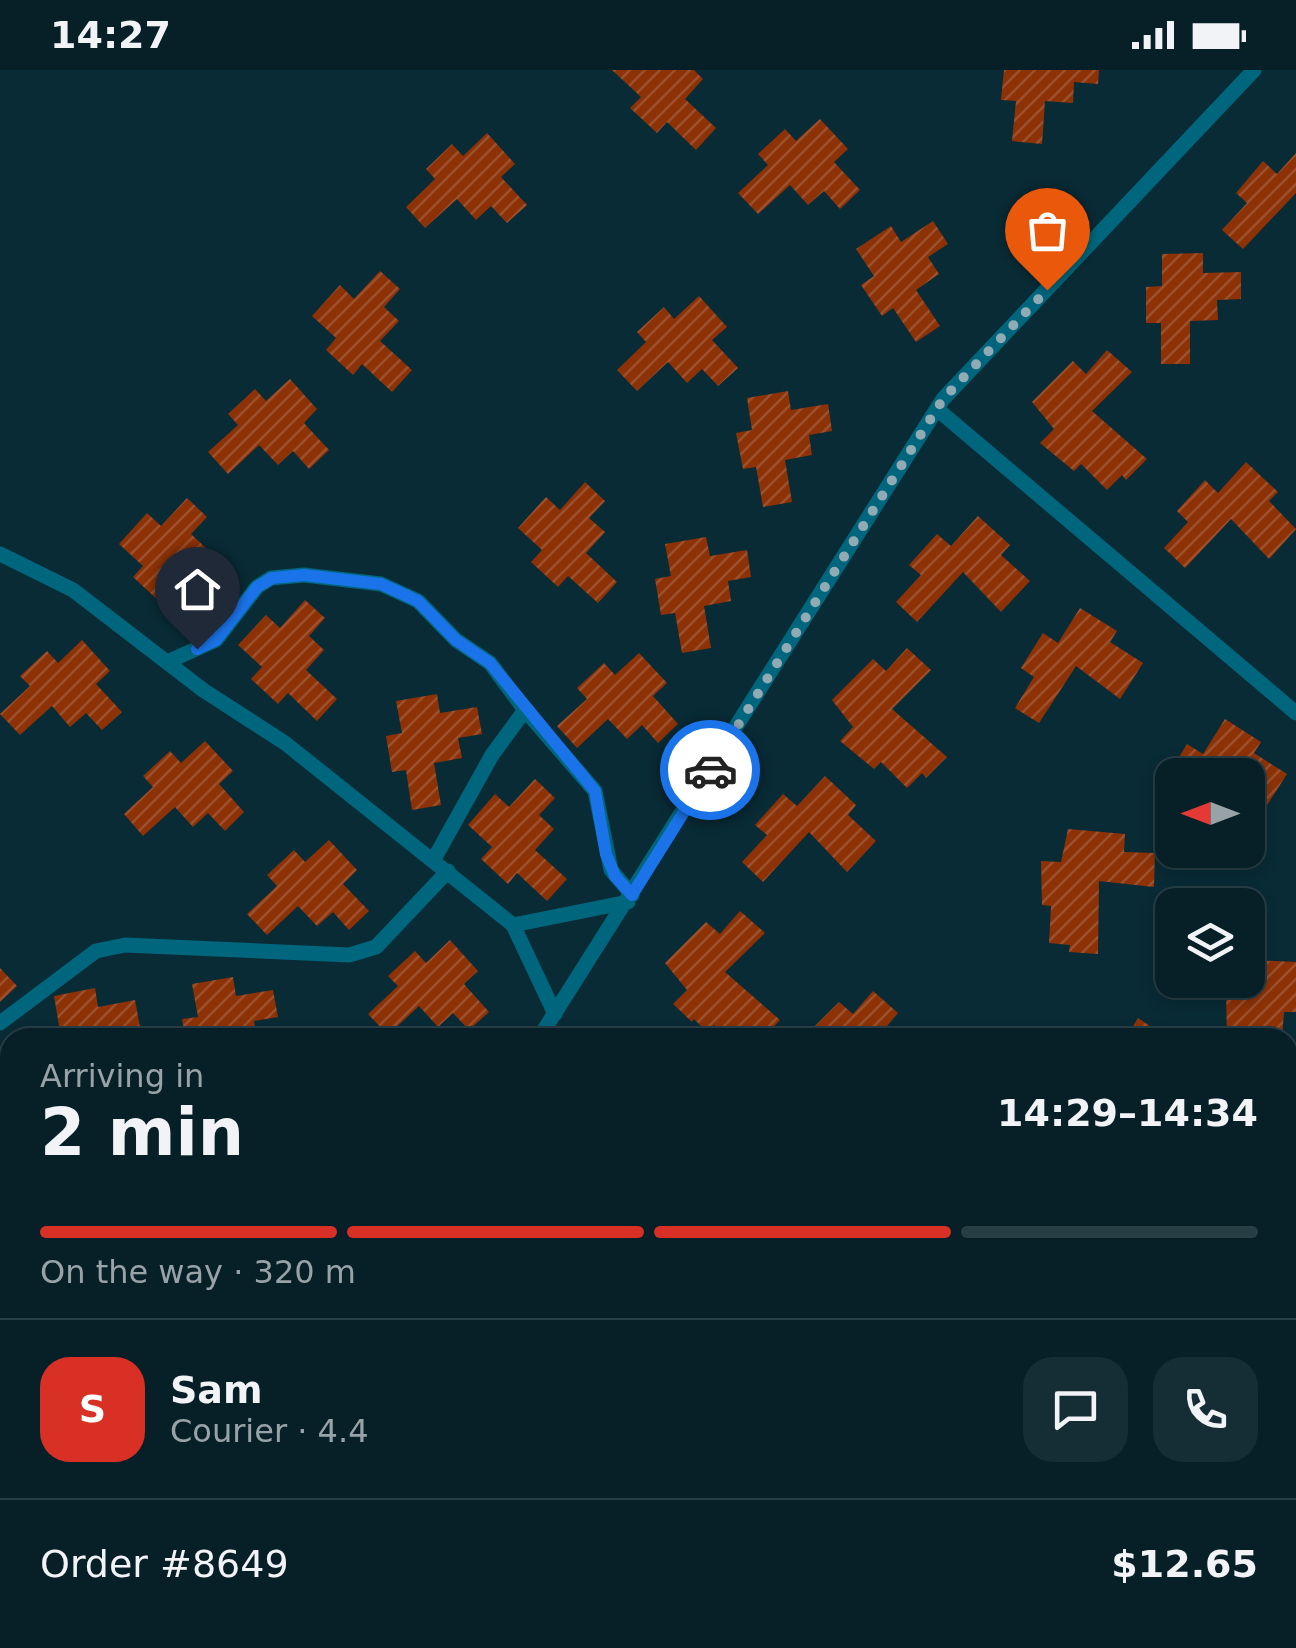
<!DOCTYPE html>
<meta charset="utf-8">
<style>
body{margin:0;font-family:"DejaVu Sans",sans-serif;background:#152d34;color:#f1f3f6;height:100vh;display:flex;flex-direction:column;font-size:38px;white-space:nowrap}
*{box-sizing:border-box;margin:0}
p{font-size:32px;color:#98a3a8}
.icon{flex:none;width:55px;height:55px;fill:none;stroke:currentColor;stroke-width:2;stroke-linecap:round;stroke-linejoin:round}
.map{position:relative;flex:1;overflow:hidden}
.panel{position:absolute;left:0px;top:958px;width:1298px;height:622px;display:flex;flex-direction:column;background:#072028;border-radius:30px 30px 0 0;box-shadow:0 5px 15px #0003,0 0 0 2px #283e45}
.panel>*{flex:none}
.needle{width:65px;rotate:270deg}
.tools{position:absolute;left:1155px;top:688px;display:grid;gap:20px}
.tools a{display:grid;place-items:center;width:110px;height:110px;border-radius:20px;background:#072028;box-shadow:0 5px 15px #0003,0 0 0 2px #283e45;font-size:50px}
.pin{position:absolute;display:grid;place-items:center;width:85px;height:85px;color:#fff;margin:-102px -42px;border-radius:50% 50% 50% 0;rotate:-45deg;box-shadow:0 0 10px #0007}
.pin .icon{rotate:45deg}
.courier{position:absolute;display:grid;place-items:center;width:100px;height:100px;margin:-50px;border:8px solid #1a73e8;border-radius:50%;background:#fff;color:#222;box-shadow:0 2px 12px #0007}
.overview em{font-style:normal;font-weight:700}
.overview div{display:flex;flex-direction:column-reverse}
.overview{display:flex;align-items:center;justify-content:space-between;height:170px;padding:0 40px}
h1{font-size:65px;font-weight:700;line-height:75px}
.bar{display:grid;grid-template-columns:repeat(4,1fr);gap:15px 10px;align-content:center;height:120px;padding:0 40px}
.bar i{height:12px;border-radius:8px;background:#283e45}
.bar .current{background:#d93025}
.bar p{grid-column:span 4}
.line{display:flex;align-items:center;gap:25px;padding:0 40px;border-top:2px solid #283e45}
.line div{flex:1}
.round{display:grid;place-items:center;flex:none;width:105px;height:105px;border-radius:30px;background:#152d34}
.status{display:flex;justify-content:space-between;align-items:center;height:70px;padding:0 50px;background:#072028;direction:ltr}
.status svg{height:28px;fill:currentColor}
.map>svg:first-child{display:block}
.building{fill:url(#building-hatch)}
.lines{fill:none;stroke-linecap:round;stroke-linejoin:round}
.street{stroke:#00667d;stroke-width:15}
.done{stroke:#91abb4;stroke-width:10;stroke-dasharray:0 18}
.route{stroke:#1a73e8;stroke-width:12}
</style>
<div class="status"><b>14:27</b><svg viewBox="0 0 49 12"><path d="M0 12V9h3v3zM5 12V6h3v6zM10 12V3h3v9zM15 12V0h3v12zM26 1h20v11H26zM47 4h2v5h-2z"/></svg></div>
<div class="map">
<svg width="1296" height="1578" viewBox="0 0 1296 1578">
<defs>
<pattern id="building-hatch" width="6" height="6" patternUnits="userSpaceOnUse" patternTransform="scale(2.5)"><rect width="6" height="6" fill="#8d3207"/><path d="M-1 1l2-2M0 6l6-6M5 7l2-2" fill="none" stroke="#9c502c"/></pattern>
</defs>
<rect width="100%" height="100%" fill="#092b35"/>
<path class="building" d="M 612,0 L 694,0 L 703,9 L 685,29 L 716,58 L 696,80 L 667,52 L 657,63 L 630,38 L 641,27 Z
M 1004,0 L 1099,0 L 1098,14 L 1074,12 L 1073,33 L 1045,31 L 1042,74 L 1012,71 L 1016,31 L 1001,30 Z
M 820,49 L 848,79 L 834,92 L 860,120 L 840,139 L 824,121 L 808,135 L 790,115 L 758,144 L 738,123 L 768,95 L 758,84 L 785,59 L 796,71 Z
M 487,63 L 515,94 L 501,107 L 527,135 L 507,153 L 491,136 L 476,150 L 457,129 L 425,158 L 406,137 L 435,109 L 426,99 L 452,74 L 463,86 Z
M 1296,83 L 1296,123 L 1243,179 L 1222,160 L 1247,133 L 1236,123 L 1263,91 L 1277,104 Z
M 933,151 L 948,174 L 928,187 L 939,204 L 916,220 L 940,256 L 916,272 L 893,238 L 882,246 L 861,215 L 874,206 L 856,179 L 891,156 L 901,172 Z
M 1203,183 L 1203,203 L 1241,202 L 1241,229 L 1217,230 L 1218,250 L 1190,251 L 1190,294 L 1161,294 L 1161,253 L 1146,253 L 1146,217 L 1162,216 L 1162,184 Z
M 380,201 L 400,219 L 384,237 L 399,251 L 380,271 L 412,300 L 392,322 L 362,294 L 353,305 L 326,280 L 336,268 L 312,246 L 340,215 L 354,229 Z
M 699,226 L 727,257 L 712,270 L 738,298 L 718,316 L 702,299 L 687,313 L 668,292 L 637,321 L 617,300 L 646,272 L 637,262 L 664,237 L 674,249 Z
M 1107,280 L 1132,302 L 1092,341 L 1147,389 L 1126,410 L 1122,405 L 1107,420 L 1081,394 L 1074,401 L 1040,373 L 1054,359 L 1032,332 L 1073,291 L 1086,304 Z
M 290,309 L 317,339 L 304,353 L 329,380 L 309,399 L 293,381 L 278,395 L 259,375 L 228,404 L 208,382 L 238,355 L 228,344 L 255,319 L 266,331 Z
M 788,321 L 791,340 L 828,334 L 832,361 L 809,365 L 812,385 L 785,390 L 792,432 L 763,437 L 756,397 L 743,399 L 736,363 L 752,360 L 747,328 Z
M 1246,392 L 1278,422 L 1269,431 L 1296,459 L 1269,489 L 1231,449 L 1185,498 L 1164,478 L 1188,452 L 1177,441 L 1205,410 L 1218,423 Z
M 585,412 L 605,431 L 589,448 L 605,462 L 586,483 L 617,512 L 598,533 L 568,506 L 558,517 L 531,492 L 542,480 L 518,458 L 546,427 L 560,440 Z
M 187,428 L 207,447 L 191,464 L 206,478 L 187,499 L 219,528 L 199,549 L 169,522 L 160,532 L 133,507 L 143,496 L 119,474 L 147,443 L 161,456 Z
M 978,446 L 1010,475 L 1001,485 L 1030,511 L 1001,542 L 963,502 L 917,552 L 896,532 L 921,505 L 909,495 L 937,464 L 951,476 Z
M 706,467 L 710,486 L 747,480 L 751,507 L 728,511 L 731,531 L 704,536 L 711,578 L 682,583 L 675,543 L 661,545 L 655,509 L 671,506 L 665,474 Z
M 305,530 L 325,548 L 309,566 L 324,580 L 306,600 L 337,629 L 317,651 L 288,623 L 278,634 L 251,609 L 262,597 L 238,575 L 266,545 L 280,558 Z
M 1080,538 L 1117,561 L 1110,572 L 1143,593 L 1120,629 L 1076,596 L 1039,653 L 1015,638 L 1034,607 L 1021,598 L 1043,563 L 1058,573 Z
M 82,570 L 110,601 L 96,614 L 122,642 L 102,660 L 86,643 L 70,657 L 52,636 L 20,665 L 0,644 L 30,616 L 20,606 L 47,581 L 58,593 Z
M 907,578 L 931,600 L 892,639 L 947,687 L 926,708 L 922,703 L 907,718 L 881,692 L 874,699 L 840,671 L 853,657 L 832,630 L 873,589 L 886,601 Z
M 639,583 L 667,613 L 653,626 L 678,654 L 658,673 L 642,655 L 627,669 L 608,649 L 577,678 L 557,656 L 587,629 L 577,618 L 604,593 L 615,605 Z
M 437,624 L 440,643 L 477,637 L 482,664 L 458,668 L 462,688 L 434,693 L 441,735 L 412,740 L 406,700 L 392,702 L 386,666 L 402,663 L 396,631 Z
M 1225,649 L 1261,672 L 1254,683 L 1287,704 L 1264,740 L 1248,729 L 1248,705 L 1226,705 L 1220,686 L 1208,705 L 1168,705 L 1187,674 L 1203,684 Z
M 205,671 L 233,701 L 219,714 L 244,742 L 225,761 L 208,743 L 193,757 L 175,737 L 143,766 L 124,744 L 153,717 L 143,706 L 170,681 L 181,693 Z
M 825,706 L 856,735 L 848,745 L 876,771 L 847,802 L 809,762 L 763,812 L 742,792 L 767,765 L 755,755 L 783,724 L 797,736 Z
M 535,709 L 555,728 L 539,745 L 554,759 L 535,780 L 567,809 L 547,831 L 517,803 L 508,814 L 481,789 L 492,777 L 468,755 L 495,724 L 509,737 Z
M 1068,759 L 1125,764 L 1124,782 L 1155,783 L 1154,817 L 1099,811 L 1098,884 L 1069,882 L 1070,875 L 1049,873 L 1051,836 L 1042,835 L 1041,791 L 1061,792 Z
M 329,770 L 357,800 L 343,814 L 369,841 L 349,860 L 333,842 L 317,856 L 298,836 L 267,865 L 247,844 L 277,816 L 267,805 L 294,780 L 305,792 Z
M 740,841 L 765,863 L 725,902 L 780,950 L 763,968 L 726,968 L 714,955 L 707,962 L 694,949 L 692,952 L 673,934 L 687,920 L 665,893 L 706,852 L 720,864 Z
M 450,870 L 478,901 L 464,914 L 489,942 L 469,960 L 453,943 L 438,957 L 419,936 L 388,965 L 368,944 L 398,916 L 388,906 L 415,881 L 426,893 Z
M 1253,890 L 1296,892 L 1296,942 L 1284,942 L 1282,968 L 1227,967 L 1226,922 L 1246,924 Z
M 0,898 L 17,916 L 0,932 Z
M 233,907 L 236,926 L 273,920 L 278,947 L 254,951 L 257,968 L 185,968 L 182,949 L 198,947 L 192,914 Z
M 95,918 L 98,937 L 135,930 L 140,957 L 116,961 L 117,968 L 61,968 L 54,926 Z
M 873,921 L 898,943 L 882,962 L 878,959 L 871,968 L 803,968 L 839,932 L 853,944 Z
M 1138,948 L 1168,968 L 1126,968 Z"/>
<g class="lines">
<path class="street" d="M 937,339 L 1296,643
M 0,484 L 73,520 L 203,620 L 285,673 L 513,855 L 555,944
M 167,592 L 216,570 L 257,517 L 271,508 L 304,505 L 381,514 L 418,531 L 456,570 L 490,593 L 525,640
M 434,789 L 492,685 L 525,640 L 595,721 L 611,800 L 632,825
M 513,855 L 628,832
M 0,953 L 96,881 L 125,875 L 349,885 L 376,877 L 448,801
M 539,968 L 943,329 L 1254,0
M 1288,1047 L 1296,1036
M 0,1234 L 10,1242
M 0,1484 L 10,1490
M 416,1570 L 426,1578
M 115,1578 L 122,1570
M 355,1578 L 361,1570
M 899,1578 L 905,1570"/>
</g>
<g class="lines">
<path class="done" d="M 710,700 L 943,329 L 1047,220"/>
<path class="route" d="M 197,579 L 216,570 L 257,517 L 272,508 L 304,505 L 381,514 L 418,531 L 456,570 L 490,593 L 595,721 L 606,784 L 615,806 L 632,825 L 710,700"/>
</g>
</svg>
<div class="tools">
<a><svg class="needle" viewBox="-14 -14 28 28"><path d="M0-13l5 13h-10z" fill="#e53935"/><path d="M0 13l5-13h-10z" fill="#98a3a8"/></svg></a>
<a><svg class="icon" aria-label="layers" viewBox="0 0 24 24"><path d="M12 4l9 5-9 5-9-5zM3 14l9 5 9-5"/></svg></a>
</div>
<div class="pin" style="left:1047px;top:220px;background:#ea580c"><svg class="icon" aria-label="bag" viewBox="0 0 24 24"><path d="M5 8h14l-1 12H6zM9 8a3 3 0 0 1 6 0"/></svg></div>
<div class="pin" style="left:197px;top:579px;background:#1f2937"><svg class="icon" aria-label="home" viewBox="0 0 24 24"><path d="M3 11l9-7 9 7M6 9v11h12V9"/></svg></div>
<div class="courier" style="left:710px;top:700px"><svg class="icon" aria-label="car" viewBox="0 0 24 24"><path d="M5 17H2v-5l4-1 3-4h7l3 4 3 1v5h-3M9 17h6M6 11h13"/><circle cx="7" cy="17" r="2"/><circle cx="17" cy="17" r="2"/></svg></div>
<section class="panel">
<div class="overview"><div><h1>2 min</h1><p>Arriving in</p></div><em>14:29–14:34</em></div>
<div class="bar"><i class="current"></i><i class="current"></i><i class="current"></i><i></i><p>On the way · 320 m</p></div>
<div class="line" style="height:180px"><b class="round" style="background:#d93025;color:#fff">S</b><div><b>Sam</b><p>Courier · 4.4</p></div><a class="round"><svg class="icon" aria-label="chat" viewBox="0 0 24 24"><path d="M4 5h16v11H9l-5 4z"/></svg></a><a class="round"><svg class="icon" aria-label="phone" viewBox="0 0 24 24"><path d="M5 4h4l2 5-3 2q2 4 5 5l2-3 5 2v4C11 20 4 13 5 4z"/></svg></a></div>
<div class="line" style="height:130px"><div>Order #8649</div><b>$12.65</b></div>
</section>
</div>
